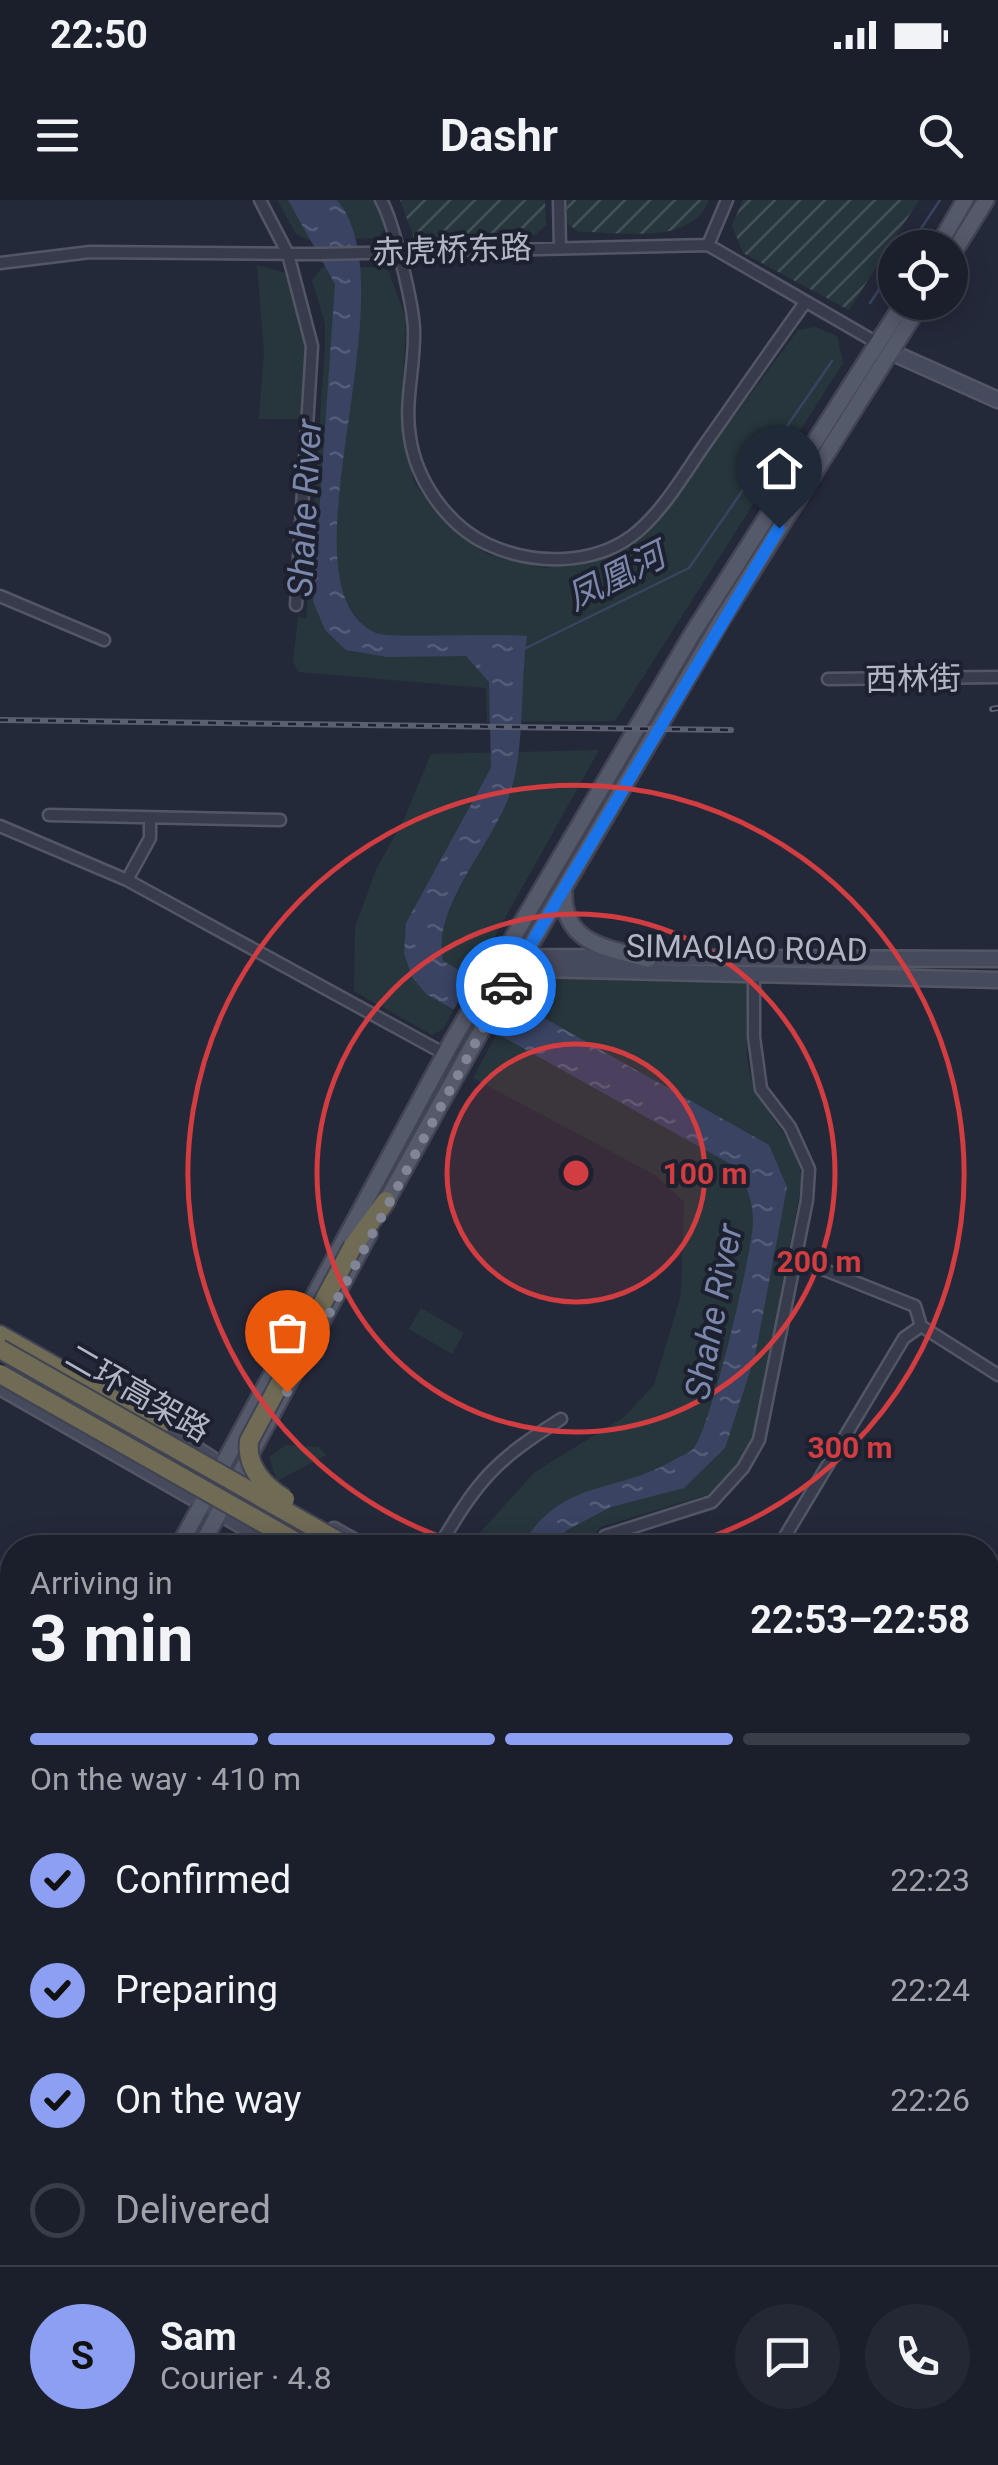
<!DOCTYPE html>
<meta charset="utf-8">
<style>
body{margin:0;font-family:Roboto,"Noto Sans SC",sans-serif;background:#242734;color:#f1f3f6;height:100vh;display:flex;flex-direction:column;font-size:38px;white-space:nowrap}
*{box-sizing:border-box;margin:0}
p{font-size:32px;color:#a0a2a9}
.icon{flex:none;width:55px;height:55px;fill:none;stroke:currentColor;stroke-width:2;stroke-linecap:round;stroke-linejoin:round}
.map{position:relative;flex:1;overflow:hidden}
.side{position:absolute;left:0px;top:1335px;width:1000px;height:930px;display:flex;flex-direction:column;background:#1b1f2c;border-radius:40px 40px 0 0;box-shadow:0 5px 25px #0003,0 0 0 2px #393d48}
.side>*{flex:none}
.controls{position:absolute;left:878px;top:30px;display:grid;gap:20px}
.controls a{display:grid;place-items:center;width:90px;height:90px;border-radius:50%;background:#1b1f2c;box-shadow:0 5px 25px #0003,0 0 0 2px #393d48;font-size:50px}
.pin{position:absolute;display:grid;place-items:center;width:85px;height:85px;color:#fff;margin:-102px -42px;border-radius:50% 50% 50% 0;rotate:-45deg;box-shadow:0 0 10px #0007}
.pin .icon{rotate:45deg}
.courier{position:absolute;display:grid;place-items:center;width:100px;height:100px;margin:-50px;border:8px solid #1a73e8;border-radius:50%;background:#fff;color:#222;box-shadow:0 2px 12px #0007}
.summary em{font-style:normal;font-weight:700}
.summary div{display:flex;flex-direction:column-reverse}
.summary{display:flex;align-items:center;justify-content:space-between;height:170px;padding:0 30px}
h1{font-size:65px;font-weight:700;line-height:75px}
.bar{display:grid;grid-template-columns:repeat(4,1fr);gap:15px 10px;align-content:center;height:120px;padding:0 30px}
.bar i{height:12px;border-radius:8px;background:#393d48}
.bar .selected{background:#8c9ff2}
.bar p{grid-column:span 4}
.line{display:flex;align-items:center;gap:25px;padding:0 30px;border-top:2px solid #393d48}
.line div{flex:1}
.round{display:grid;place-items:center;flex:none;width:105px;height:105px;border-radius:52px;background:#242734}
ol{padding:0 30px;list-style:none}
li{display:flex;align-items:center;gap:30px;height:110px}
li p{margin-inline-start:auto}
li .icon{padding:10px;border-radius:50%;background:#8c9ff2;color:#111;stroke-width:4}
li:last-child{color:#a0a2a9}
li i{width:55px;height:55px;border:5px solid #393d48;border-radius:50%}
.status{display:flex;justify-content:space-between;align-items:center;height:70px;padding:0 50px;background:#1b1f2c;direction:ltr}
.status svg{height:28px;fill:currentColor}
header{display:flex;justify-content:space-between;align-items:center;height:130px;padding:0 30px;background:#1b1f2c;font-size:45px;font-weight:700}
.map>svg:first-child{display:block}
.park{fill:#27363c}
.garden{fill:url(#garden-furrows)}
.water{fill:url(#water-ripples)}
.pier{fill:#24293a}
.lines{fill:none;stroke-linecap:round;stroke-linejoin:round}
.stream{stroke:#3a4362;stroke-width:2.5}
.street-casing{stroke:#535665;stroke-width:15}
.secondary-casing{stroke:#535665;stroke-width:19}
.primary-casing{stroke:#414553;stroke-width:20}
.highway-casing{stroke:#404352;stroke-width:22}
.street{stroke:#373b4b;stroke-width:10}
.secondary{stroke:#464a5d;stroke-width:14}
.primary{stroke:#555a6b;stroke-width:15}
.highway{stroke:#706b55;stroke-width:18}
.rail-casing{stroke:#5a5f71;stroke-width:6}
.rail{stroke:#1d212f;stroke-width:2.5;stroke-dasharray:8;stroke-linecap:butt}
.primary-bridge-casing{stroke:#414553;stroke-width:20;stroke-linecap:butt}
.highway-bridge-casing{stroke:#404352;stroke-width:22;stroke-linecap:butt}
.primary-bridge{stroke:#555a6b;stroke-width:15}
.highway-bridge{stroke:#706b55;stroke-width:18}
.done{stroke:#818595;stroke-width:10;stroke-dasharray:0 18}
.route{stroke:#1a73e8;stroke-width:12}
.ring{fill:none;stroke:#d13d40;stroke-width:5}
.labels{text-anchor:middle;dominant-baseline:central;stroke-width:8;stroke-linejoin:round;paint-order:stroke}
.street-label{font-size:32px;fill:#b3b6c6;stroke:#1d212f}
.water-label{font-size:35px;font-style:italic;fill:#7c87ac;stroke:#1d212f}
.centre{fill:#d13d40;stroke:#1d212f;stroke-width:5}
.ring-label{font-size:30px;text-anchor:middle;font-weight:bold;fill:#d13d40;stroke:#1d212f;stroke-width:8;stroke-linejoin:round;paint-order:stroke}
</style>
<div class="status"><b>22:50</b><svg viewBox="0 0 49 12"><path d="M0 12V9h3v3zM5 12V6h3v6zM10 12V3h3v9zM15 12V0h3v12zM26 1h20v11H26zM47 4h2v5h-2z"/></svg></div>
<header><svg class="icon" aria-label="menu" viewBox="0 0 24 24"><path d="M4 6h16M4 12h16M4 18h16"/></svg>Dashr<svg class="icon" aria-label="search" viewBox="0 0 24 24"><circle cx="10" cy="10" r="6"/><path d="M15 15l6 6"/></svg></header>
<div class="map">
<svg width="998" height="2265" viewBox="0 0 998 2265">
<defs>
<pattern id="garden-furrows" width="10" height="10" patternUnits="userSpaceOnUse" patternTransform="scale(2.5)"><rect width="10" height="10" fill="#27363c"/><path d="M-1 1l2-2M0 10L10 0M9 11l2-2" fill="none" stroke="#445157"/></pattern>
<pattern id="water-ripples" width="26" height="14" patternUnits="userSpaceOnUse" patternTransform="scale(2.5)"><rect width="26" height="14" fill="#3a4362"/><path d="M2 4q2-2 4 0t4 0M15 11q2-2 4 0t4 0" fill="none" stroke="#545c77"/></pattern>
</defs>
<rect width="100%" height="100%" fill="#24293a"/>
<path class="park" d="M 277,0 L 375,0 L 386,26 L 378,38 L 308,40 L 296,34 Z
M 257,65 L 288,74 L 306,148 L 303,219 L 259,219 L 264,153 Z
M 323,67 L 387,67 L 406,119 L 401,221 L 414,283 L 445,322 L 486,354 L 545,368 L 618,351 L 661,315 L 798,130 L 815,127 L 837,136 L 843,163 L 615,521 L 487,522 L 486,488 L 299,472 L 293,462 L 298,416 L 306,419 L 325,147 L 325,124 L 312,80 Z
M 599,550 L 443,829 L 432,835 L 354,791 L 355,727 L 376,670 L 405,617 L 431,554 Z
M 527,778 L 749,781 C 748,817 740,857 756,890 C 773,926 795,937 802,980 L 755,1234 L 747,1253 L 709,1294 L 601,1327 L 583,1347 L 466,1348 L 535,1272 L 624,1217 L 654,1185 L 681,1095 L 684,1002 L 655,975 L 473,878 Z
M 421,1108 L 464,1133 L 452,1154 L 409,1129 Z
M 286,1245 L 319,1247 L 326,1255 L 277,1281 L 269,1257 Z
M 988,1975 L 998,1975 L 998,2218 L 988,2224 Z
M 872,2253 L 950,2253 L 939,2265 L 865,2265 Z"/>
<path class="garden" d="M 400,0 L 545,0 L 546,25 L 535,35 L 414,38 Z
M 567,0 L 709,0 C 690,47 622,31 579,32 L 567,23 Z
M 743,0 L 919,0 L 849,110 L 743,53 L 732,25 Z"/>
<path class="water" d="M 288,0 L 337,0 C 414,91 273,387 376,433 C 389,439 499,433 527,436 C 520,484 525,537 513,583 C 500,639 430,703 443,761 L 769,945 L 787,987 L 755,1156 L 725,1248 L 684,1288 L 611,1307 L 567,1330 L 552,1347 L 520,1347 C 565,1276 612,1296 674,1260 C 679,1257 689,1253 693,1249 C 710,1232 753,1050 753,1022 C 753,1000 746,983 734,966 L 426,794 L 412,777 L 404,753 L 406,723 L 491,568 L 489,482 L 466,456 L 387,457 L 346,450 L 325,430 L 313,401 L 335,84 Z
M 998,2228 L 996,2265 L 949,2265 L 959,2253 L 988,2252 L 988,2234 Z"/>
<path class="pier" d="M 473,775 L 516,799 L 495,837 L 452,813 Z"/>
<g class="lines">
<path class="stream" d="M 908,48 L 940,0
M 870,103 L 895,66
M 526,448 L 689,368 L 832,161"/>
<defs>
<path id="street" d="M 260,0 L 288,54 L 312,146 L 296,405
M 381,0 C 393,20 414,107 414,131 C 415,167 404,202 410,237 C 416,280 447,325 487,344 C 532,365 591,366 632,336 C 661,314 683,276 703,247 C 737,199 770,151 804,104
M 559,0 L 560,47
M 708,45 L 727,0
M 0,63 L 90,52 L 321,54 L 708,45 L 879,144
M 0,396 L 104,440
M 828,479 L 998,477
M 49,615 L 280,620
M 0,626 L 127,680 L 445,854
M 127,680 L 150,638 L 150,618
M 795,1058 L 915,1106 L 921,1126 L 998,1175
M 438,1348 C 479,1279 493,1262 561,1219
M 596,1348 L 605,1336 L 712,1302 L 743,1268 L 759,1240 L 807,1000 L 809,969 L 790,927 L 761,889 L 754,837 L 754,776
M 778,1348 L 904,1138 L 921,1126
M 988,1511 L 998,1489
M 0,1603 L 12,1610
M 988,1918 L 998,1918
M 0,2025 L 12,2031
M 753,2252 L 769,2265
M 129,2265 L 136,2252
M 387,2265 L 395,2252"/>
<path id="secondary" d="M 891,152 L 998,200
M 505,753 L 525,757 L 998,759
M 495,768 L 998,780
M 0,1187 L 281,1348
M 154,1222 L 224,1267
M 334,1330 L 366,1348
M 595,2265 L 602,2252"/>
<path id="primary" d="M 937,48 L 965,0
M 950,58 L 986,0
M 564,693 C 563,744 608,748 648,759
M 488,780 L 691,436 L 904,102
M 507,785 L 721,421 L 922,102
M 382,1009 L 467,856
M 178,1348 L 452,841
M 200,1348 L 369,1034
M 0,1658 L 12,1635
M 0,1697 L 12,1676"/>
<path id="highway" d="M 353,1046 L 386,1001
M 0,1135 L 160,1226
M 988,1705 L 998,1712
M 988,1740 L 998,1746
M 988,1758 L 998,1765"/>
</defs>
<use href="#street" class="street-casing"/>
<use href="#secondary" class="secondary-casing"/>
<use href="#primary" class="primary-casing"/>
<use href="#highway" class="highway-casing"/>
<use href="#street" class="street"/>
<use href="#secondary" class="secondary"/>
<use href="#primary" class="primary"/>
<use href="#highway" class="highway"/>
<defs>
<path id="rail" d="M 992,509 L 998,508
M 0,520 L 731,530"/>
</defs>
<use href="#rail" class="rail-casing"/>
<use href="#rail" class="rail"/>
<defs>
<path id="primary-bridge" d="M 452,841 L 488,780
M 467,856 L 507,785"/>
<path id="highway-bridge" d="M 0,1149 L 345,1345
M 0,1174 L 307,1348
M 285,1299 C 264,1286 246,1267 249,1241 L 353,1046"/>
</defs>
<use href="#primary-bridge" class="primary-bridge-casing"/>
<use href="#highway-bridge" class="highway-bridge-casing"/>
<use href="#primary-bridge" class="primary-bridge"/>
<use href="#highway-bridge" class="highway-bridge"/>
</g>
<g class="lines">
<path class="done" d="M 287,1192 L 506,786"/>
<path class="route" d="M 506,786 L 779,328"/>
</g>
<circle cx="576" cy="973" r="129" fill="#d13d40" fill-opacity=".12"/>
<g class="ring">
<circle cx="576" cy="973" r="129"/>
<circle cx="576" cy="973" r="259"/>
<path d="M472 1347A388 388 0 1 1 680 1347"/>
</g>
<g class="labels">
<g class="street-label">
<text transform="translate(452 50) rotate(-2)">赤虎桥东路</text>
<text transform="translate(913 479) rotate(-1)">西林街</text>
<text transform="translate(747 748) rotate(1)">SIMAQIAO ROAD</text>
<text transform="translate(138 1193) rotate(30)">二环高架路</text>
</g>
<g class="water-label">
<text transform="translate(305 308) rotate(-87)">Shahe River</text>
<text transform="translate(616 377) rotate(-27)">凤凰河</text>
<text transform="translate(714 1112) rotate(-79)">Shahe River</text>
</g>
</g>
<circle cx="576" cy="973" r="15" class="centre"/>
<g class="ring-label">
<text x="705" y="984">100 m</text>
<text x="819" y="1072">200 m</text>
<text x="850" y="1258">300 m</text>
</g>
</svg>
<div class="controls">
<a><svg class="icon" aria-label="locate" viewBox="0 0 24 24"><circle cx="12" cy="12" r="6"/><path d="M12 2v4M12 18v4M2 12h4M18 12h4"/></svg></a>
</div>
<div class="pin" style="left:287px;top:1192px;background:#ea580c"><svg class="icon" aria-label="bag" viewBox="0 0 24 24"><path d="M5 8h14l-1 12H6zM9 8a3 3 0 0 1 6 0"/></svg></div>
<div class="pin" style="left:779px;top:328px;background:#1f2937"><svg class="icon" aria-label="home" viewBox="0 0 24 24"><path d="M3 11l9-7 9 7M6 9v11h12V9"/></svg></div>
<div class="courier" style="left:506px;top:786px"><svg class="icon" aria-label="car" viewBox="0 0 24 24"><path d="M5 17H2v-5l4-1 3-4h7l3 4 3 1v5h-3M9 17h6M6 11h13"/><circle cx="7" cy="17" r="2"/><circle cx="17" cy="17" r="2"/></svg></div>
<section class="side">
<div class="summary"><div><h1>3 min</h1><p>Arriving in</p></div><em>22:53–22:58</em></div>
<div class="bar"><i class="selected"></i><i class="selected"></i><i class="selected"></i><i></i><p>On the way · 410 m</p></div>
<ol>
<li><svg class="icon" aria-label="check" viewBox="0 0 24 24"><path d="M5 12l5 5 9-10"/></svg>Confirmed<p>22:23</p></li>
<li><svg class="icon" aria-label="check" viewBox="0 0 24 24"><path d="M5 12l5 5 9-10"/></svg>Preparing<p>22:24</p></li>
<li><svg class="icon" aria-label="check" viewBox="0 0 24 24"><path d="M5 12l5 5 9-10"/></svg>On the way<p>22:26</p></li>
<li><i></i>Delivered</li>
</ol>
<div class="line" style="height:180px"><b class="round" style="background:#8c9ff2;color:#111">S</b><div><b>Sam</b><p>Courier · 4.8</p></div><a class="round"><svg class="icon" aria-label="chat" viewBox="0 0 24 24"><path d="M4 5h16v11H9l-5 4z"/></svg></a><a class="round"><svg class="icon" aria-label="phone" viewBox="0 0 24 24"><path d="M5 4h4l2 5-3 2q2 4 5 5l2-3 5 2v4C11 20 4 13 5 4z"/></svg></a></div>
</section>
</div>
